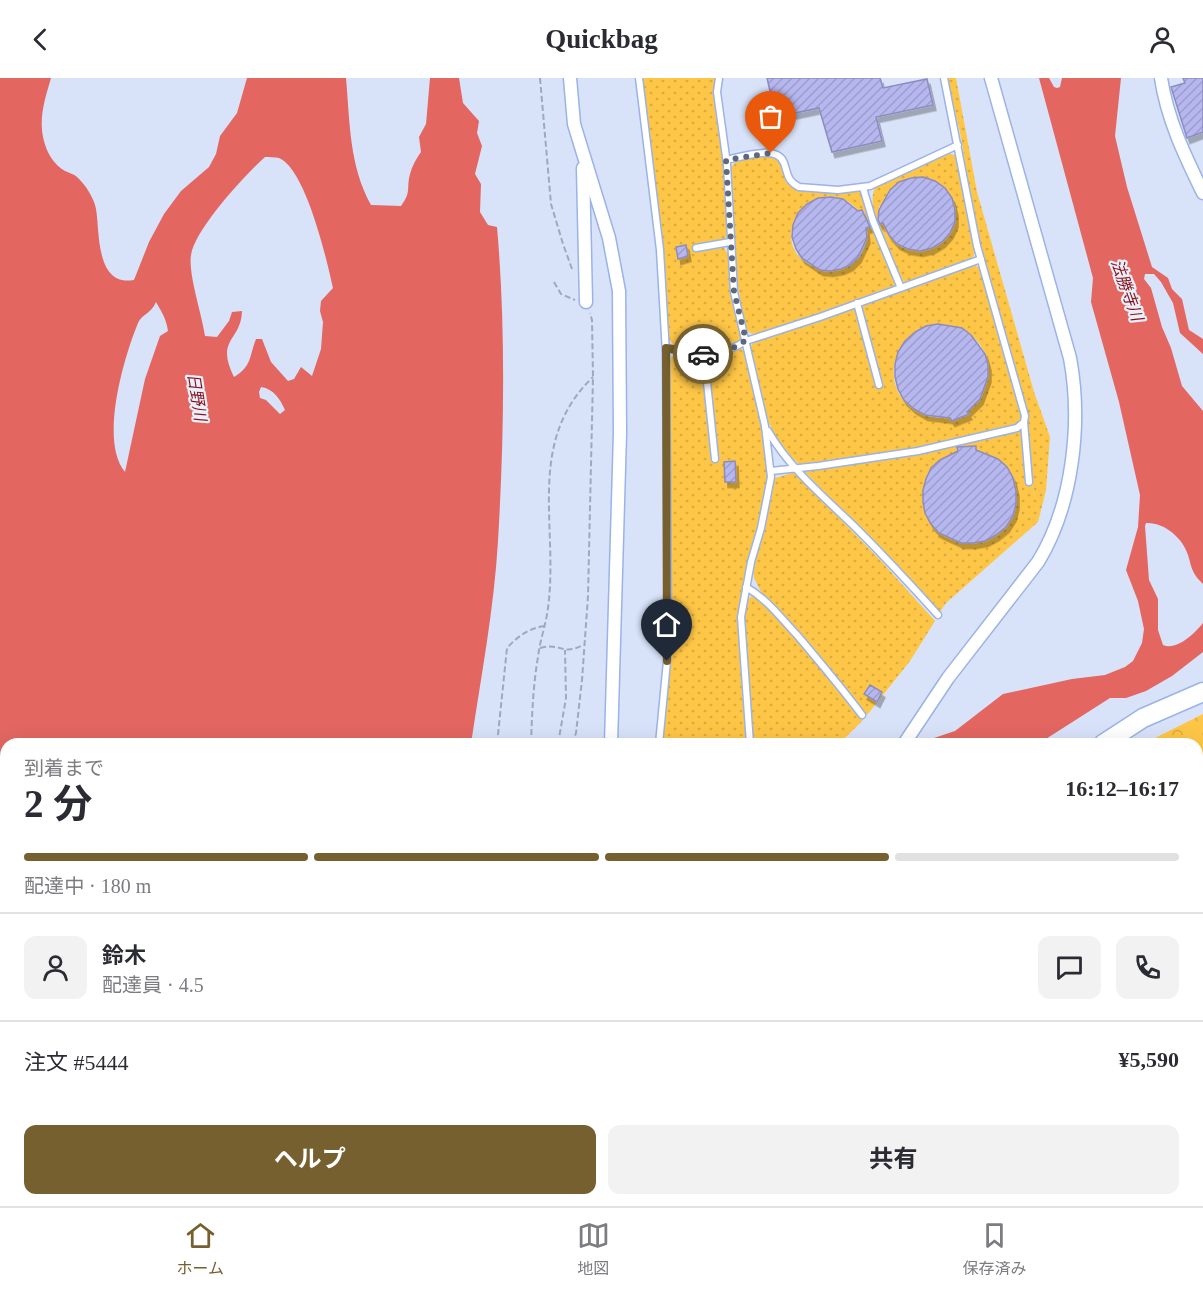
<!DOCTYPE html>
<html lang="ja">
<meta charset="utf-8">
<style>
body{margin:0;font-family:"Times New Roman","Noto Sans JP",serif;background:#f2f2f3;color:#2b2b33;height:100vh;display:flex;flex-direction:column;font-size:22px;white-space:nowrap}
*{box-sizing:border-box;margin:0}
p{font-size:20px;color:#7c7c81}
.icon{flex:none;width:33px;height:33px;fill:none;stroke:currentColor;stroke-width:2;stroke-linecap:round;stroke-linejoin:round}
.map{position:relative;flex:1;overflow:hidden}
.drawer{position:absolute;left:0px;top:660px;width:1203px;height:468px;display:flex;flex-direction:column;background:#fff;border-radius:18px 18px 0 0;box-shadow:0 6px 24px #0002}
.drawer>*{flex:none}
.pin{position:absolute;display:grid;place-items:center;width:51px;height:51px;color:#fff;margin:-62px -26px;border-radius:50% 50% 50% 0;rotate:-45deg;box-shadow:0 0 6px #0007}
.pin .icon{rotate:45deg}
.courier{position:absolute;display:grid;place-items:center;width:60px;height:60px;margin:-30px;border:4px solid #776030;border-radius:50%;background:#fff;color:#222;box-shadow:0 2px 8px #0007}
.head em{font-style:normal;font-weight:700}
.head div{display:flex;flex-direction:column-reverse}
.head{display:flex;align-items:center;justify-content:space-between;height:102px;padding:0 24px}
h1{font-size:39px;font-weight:700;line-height:45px}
.bar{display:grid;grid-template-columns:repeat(4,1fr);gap:9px 6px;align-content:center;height:72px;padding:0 24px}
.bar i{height:8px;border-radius:4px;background:#e1e1e2}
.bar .active{background:#776030}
.bar p{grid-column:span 4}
.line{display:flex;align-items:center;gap:15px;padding:0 24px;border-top:2px solid #e1e1e2}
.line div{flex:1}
.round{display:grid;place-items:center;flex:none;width:63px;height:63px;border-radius:12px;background:#f2f2f3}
.primary-button{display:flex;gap:12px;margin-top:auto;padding:12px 24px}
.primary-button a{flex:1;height:69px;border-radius:12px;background:#776030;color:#fff;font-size:24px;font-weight:700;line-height:69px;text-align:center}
.primary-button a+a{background:#f2f2f3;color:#2b2b33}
header{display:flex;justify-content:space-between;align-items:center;height:78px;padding:0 24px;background:#fff;font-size:27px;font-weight:700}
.dock{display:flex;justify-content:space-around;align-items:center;height:84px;border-top:2px solid #e1e1e2;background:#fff;font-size:16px;color:#7c7c81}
.dock a{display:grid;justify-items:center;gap:3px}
.dock .active{color:#776030}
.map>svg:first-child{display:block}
.grass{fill:url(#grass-dots);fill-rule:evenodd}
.forest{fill:url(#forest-crowns)}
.water{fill:#e36661;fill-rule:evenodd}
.building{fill:url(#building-hatch);stroke:#8c8cc0;stroke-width:1.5;filter:url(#shadow)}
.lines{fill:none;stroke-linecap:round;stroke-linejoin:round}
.lane-casing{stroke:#9bb3e6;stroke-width:9}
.street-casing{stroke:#9bb3e6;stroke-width:15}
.secondary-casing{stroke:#9bb3e6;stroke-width:21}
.highway-casing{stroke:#9bb3e6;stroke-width:26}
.path{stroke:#9fa9be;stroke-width:2;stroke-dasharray:6 3;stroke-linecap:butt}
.lane{stroke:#fff;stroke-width:6}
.street{stroke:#fff;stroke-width:12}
.secondary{stroke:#fff;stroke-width:18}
.highway{stroke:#fff;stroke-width:22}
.done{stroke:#5f687d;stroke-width:6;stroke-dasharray:0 10.8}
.route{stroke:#776030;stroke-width:8}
.labels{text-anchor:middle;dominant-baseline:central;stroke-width:4.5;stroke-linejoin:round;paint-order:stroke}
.water-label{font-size:16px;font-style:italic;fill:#86121b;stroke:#eaeffa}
</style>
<header><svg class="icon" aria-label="back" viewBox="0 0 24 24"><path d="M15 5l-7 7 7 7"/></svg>Quickbag<svg class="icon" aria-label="person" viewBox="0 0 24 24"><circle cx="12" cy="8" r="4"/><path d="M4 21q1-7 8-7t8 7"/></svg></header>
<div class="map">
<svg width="1203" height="1128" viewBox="0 0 1203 1128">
<defs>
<pattern id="grass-dots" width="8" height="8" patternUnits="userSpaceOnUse" patternTransform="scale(1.5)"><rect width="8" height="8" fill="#fec646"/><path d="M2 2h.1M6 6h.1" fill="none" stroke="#d9aa3e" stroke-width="1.8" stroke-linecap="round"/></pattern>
<pattern id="forest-crowns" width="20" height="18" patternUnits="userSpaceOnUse" patternTransform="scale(1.5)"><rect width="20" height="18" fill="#fec646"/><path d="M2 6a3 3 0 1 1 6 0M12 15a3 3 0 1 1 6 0" fill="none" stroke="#d9aa3e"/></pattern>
<pattern id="building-hatch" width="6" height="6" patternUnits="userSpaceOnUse" patternTransform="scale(1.5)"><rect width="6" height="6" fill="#b6b7ee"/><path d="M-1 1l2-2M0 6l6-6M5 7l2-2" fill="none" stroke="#9c9dcd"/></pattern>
<filter id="shadow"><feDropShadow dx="3" dy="5.5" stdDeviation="0" flood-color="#0004"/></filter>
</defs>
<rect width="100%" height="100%" fill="#d8e2f8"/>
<path class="grass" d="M 641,0 L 715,0 L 714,22 L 723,78 L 727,157 L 725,161 L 694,167 L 695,174 L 722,170 L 724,170 L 728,176 L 733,217 L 741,255 L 740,263 C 720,277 698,273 675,269 L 667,259 L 664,189 Z
M 947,0 L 956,0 L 977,114 L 1034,314 L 1050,359 L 1046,412 L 1038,444 L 946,525 L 940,534 L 804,393 L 921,376 L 1019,351 L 1022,351 L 1038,438 L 1032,404 L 1027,335 L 985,188 L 969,112 L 961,59 Z
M 948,75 L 957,78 L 976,172 L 971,183 L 904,204 L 899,198 C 890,177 863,129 876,108 ZM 911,99 C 974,97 965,180 912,172 C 897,170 888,159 883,145 L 880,146 L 879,128 L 882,128 C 886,113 897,105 911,99 Z
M 771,77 C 785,81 782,93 786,104 L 794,109 L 860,114 L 872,150 L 896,202 L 894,209 L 758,257 L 750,255 L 746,251 C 734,198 730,144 730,90 L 737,83 ZM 831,118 C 842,120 851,123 858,133 L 863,132 L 869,148 L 867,149 C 871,218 771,196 795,142 C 802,126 815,120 831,118 Z
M 974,187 L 982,191 L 1023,338 L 1017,346 L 917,371 L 815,385 L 800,387 L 781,370 L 768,343 L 750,269 L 754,263 L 852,230 L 857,233 L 881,307 L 862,231 L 864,226 ZM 938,246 C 992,249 1007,307 961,336 L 967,333 L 968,335 L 965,338 C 952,339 940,342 928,338 C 877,322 885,256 938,246 Z
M 739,270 L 745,273 L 762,342 L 769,389 L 767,417 L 741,523 L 748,666 L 662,666 L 670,410 L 669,286 L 671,279 L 678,275 L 701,278 L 704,281 L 718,382 L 709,285 L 715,279 Z
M 795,394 L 882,484 L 935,543 L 910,583 L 867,637 L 838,601 L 761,514 L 754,500 L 753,492 L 775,400 Z
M 752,518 L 763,523 L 828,596 L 864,641 L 845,660 L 841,666 L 752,666 L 744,544 L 747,522 Z"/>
<path class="forest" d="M 1203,636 L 1203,1012 L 1197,1012 L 1197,666 L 1143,666 Z
M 1199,1074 L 1203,1074 L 1203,1128 L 1175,1128 L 1176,1122 L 1197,1122 L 1197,1076 Z
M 794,1122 L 864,1122 L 861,1128 L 792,1128 Z
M 911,1122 L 1117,1122 L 1115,1128 L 905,1128 Z"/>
<path class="water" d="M 0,0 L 51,0 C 45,21 38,41 44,63 C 47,75 54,87 65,93 C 69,95 74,96 77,99 C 85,106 94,120 96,131 C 100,153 95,209 134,202 L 149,164 L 164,136 L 181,113 L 209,89 L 216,76 L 220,58 L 237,35 L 247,0 L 346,0 C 350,44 349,87 371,127 L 401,128 C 412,113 406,111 410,96 C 412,88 416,81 421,74 L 419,59 L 426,46 L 430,0 L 459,0 L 463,25 L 479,43 L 477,55 L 482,68 L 475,96 L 481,106 L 480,134 L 488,147 L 497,149 C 506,251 504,361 498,463 C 494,531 481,599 471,666 L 6,666 L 6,1122 L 378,1122 L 376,1128 L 0,1128 ZM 265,79 C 269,79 275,79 279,80 C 306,91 327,183 333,210 L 321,223 L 320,233 L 323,244 L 321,271 L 312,298 L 301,289 L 294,301 L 288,303 L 271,284 L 262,261 L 256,261 C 249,279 252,288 234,299 C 215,260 241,264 242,233 L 232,234 L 229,243 L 217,259 L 205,258 C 202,237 188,196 191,177 C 195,151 245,97 265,79 ZM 156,224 C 162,235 166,240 168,253 L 160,258 L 145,301 L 125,394 C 99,363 124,279 138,245 C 142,236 151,236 156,224 ZM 261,309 C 274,311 280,321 285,332 L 280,336 L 266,322 L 260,320 L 259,314 Z
M 1039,0 L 1049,0 L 1054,9 L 1057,10 L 1060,9 L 1062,0 L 1121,0 L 1115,58 L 1127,109 L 1152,189 L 1168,200 L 1172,211 L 1182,221 L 1189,252 L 1203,261 L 1203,276 L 1180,255 L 1173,225 L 1161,204 L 1154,196 L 1145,196 L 1144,201 L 1151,210 L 1162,249 L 1171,270 L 1182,308 L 1203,333 L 1203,506 C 1200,503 1196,499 1194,495 C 1191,490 1190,483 1188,477 C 1183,460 1164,444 1146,445 L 1145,448 L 1149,502 L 1158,521 L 1158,552 L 1163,567 C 1177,573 1195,555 1203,545 L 1203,574 L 1172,598 L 1146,613 L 1126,620 L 1110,620 L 1038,666 L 929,666 L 934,660 L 955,653 L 1003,616 L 1072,601 L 1105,597 L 1125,589 L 1133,583 L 1142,565 L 1144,551 L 1138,523 L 1126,492 L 1138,449 L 1140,417 L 1119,324 L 1091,224 L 1093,200 Z
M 607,1122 L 713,1122 L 726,1127 L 605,1128 Z"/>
<path class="building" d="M 767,0 L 880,0 L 883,10 L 927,1 L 933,27 L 876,39 L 882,63 L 832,74 L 819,30 L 776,39 Z
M 1183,0 L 1203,0 L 1203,54 L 1187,60 L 1171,9 L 1185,5 Z
M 923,99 L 935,103 L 945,110 L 952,120 L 955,132 L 955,144 L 950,155 L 942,164 L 932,170 L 920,173 L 908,171 L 897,166 L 889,157 L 883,145 L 880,146 L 878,142 L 879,132 L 890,112 L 899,104 L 911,100 Z
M 831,119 L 843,121 L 858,133 L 862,132 L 870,149 L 866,150 L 867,160 L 858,179 L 850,187 L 841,191 L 830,193 L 820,192 L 802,180 L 796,171 L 792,159 L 793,147 L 798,135 L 807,126 L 818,120 Z
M 686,167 L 688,178 L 678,181 L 676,169 Z
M 938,246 L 962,250 L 971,257 L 985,276 L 988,287 L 988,299 L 980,321 L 967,334 L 969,336 L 952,343 L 950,340 L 925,337 L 914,331 L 904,322 L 898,311 L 895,299 L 895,286 L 898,274 L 905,263 L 915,254 L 926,248 Z
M 976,368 L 976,372 L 998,381 L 1007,389 L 1013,400 L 1016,413 L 1016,426 L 1013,438 L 1006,449 L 996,457 L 985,463 L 973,465 L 961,465 L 939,455 L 931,446 L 925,435 L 923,424 L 923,412 L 926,401 L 931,390 L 940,382 L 958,373 L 957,369 Z
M 735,383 L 736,404 L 725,404 L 724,384 Z
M 870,607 L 882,614 L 877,624 L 864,616 Z"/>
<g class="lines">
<defs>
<path id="lane" d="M 639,0 L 660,172 L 666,275 L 668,539 L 667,583 L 659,666
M 719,0 L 717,14 L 727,86 L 734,214 L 765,348 L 771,399 L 761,450 L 751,484 L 741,539 L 750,666
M 726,82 C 742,79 777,66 784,85 C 788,96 787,103 799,109 L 838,112 L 870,108 L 958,67
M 863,110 L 873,143 L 901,210
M 696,170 L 730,164
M 857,225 L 879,307
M 666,270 C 698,277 717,281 746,263 L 820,239 L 981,181
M 707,277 L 706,295 L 715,381
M 1024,344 L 1029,404
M 768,353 C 790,391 824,419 855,449 C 884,478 911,507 938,537
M 771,393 L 818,388 L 918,373 L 1017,350 L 1024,344 L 1025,338 L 977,168 L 944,0
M 746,509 C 767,521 781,540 797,557 C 819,583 841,609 862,637"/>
<path id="street" d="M 570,0 L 574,46 L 609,160 L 619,213 L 620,355 L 611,666
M 1161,0 C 1167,41 1185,78 1203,115
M 583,90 L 586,224
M 904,666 L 948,600 L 1038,484 C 1073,427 1082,345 1070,280 L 991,0
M 640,1122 L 657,1128
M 551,1128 L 555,1122"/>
<path id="secondary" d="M 1103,666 L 1143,640 L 1203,614
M 756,1128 L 758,1122"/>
<path id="highway" d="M 0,859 L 6,859
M 1197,1051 L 1203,1052"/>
</defs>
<use href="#lane" class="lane-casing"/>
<use href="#street" class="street-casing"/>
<use href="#secondary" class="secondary-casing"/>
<use href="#highway" class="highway-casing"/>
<path class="path" d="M 540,0 L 551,126 L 563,166 L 572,191
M 554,204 L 561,216 L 575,222
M 540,570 C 562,564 562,579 585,566
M 497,666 L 507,570 C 518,558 528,551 544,548
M 531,666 C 532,637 533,608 538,579 C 540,562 546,546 548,530 C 559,448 525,364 593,299
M 558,666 L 566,620 L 565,572
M 572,666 L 576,655 L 582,602 L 588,518 L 593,299 L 592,242 L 590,235
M 1197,1121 L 1203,1122
M 1094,1128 L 1096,1122
M 1168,1128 L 1191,1122"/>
<use href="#lane" class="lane"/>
<use href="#street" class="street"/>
<use href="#secondary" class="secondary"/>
<use href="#highway" class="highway"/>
</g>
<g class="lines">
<path class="done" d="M 703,276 C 718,278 733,271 746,262 L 734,214 L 726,82 L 771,75"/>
<path class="route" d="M 667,583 L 666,270 L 703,276"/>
</g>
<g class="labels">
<g class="water-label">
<text transform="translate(1127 212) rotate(70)">法勝寺川</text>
<text transform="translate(197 319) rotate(81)">日野川</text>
</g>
</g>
</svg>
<div class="pin" style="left:771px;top:75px;background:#ea580c"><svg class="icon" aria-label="bag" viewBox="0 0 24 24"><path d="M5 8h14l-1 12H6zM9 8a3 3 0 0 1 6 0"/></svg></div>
<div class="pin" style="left:667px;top:583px;background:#1f2937"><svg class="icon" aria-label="home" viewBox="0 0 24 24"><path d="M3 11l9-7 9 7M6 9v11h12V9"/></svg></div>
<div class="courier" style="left:703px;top:276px"><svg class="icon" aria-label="car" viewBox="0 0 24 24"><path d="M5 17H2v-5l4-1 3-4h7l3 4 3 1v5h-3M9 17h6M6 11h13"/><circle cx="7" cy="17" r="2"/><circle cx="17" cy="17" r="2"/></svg></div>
<section class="drawer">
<div class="head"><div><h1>2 分</h1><p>到着まで</p></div><em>16:12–16:17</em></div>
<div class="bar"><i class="active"></i><i class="active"></i><i class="active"></i><i></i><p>配達中 · 180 m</p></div>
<div class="line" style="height:108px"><a class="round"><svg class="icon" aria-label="person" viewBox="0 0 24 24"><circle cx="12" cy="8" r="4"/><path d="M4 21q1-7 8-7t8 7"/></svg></a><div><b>鈴木</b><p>配達員 · 4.5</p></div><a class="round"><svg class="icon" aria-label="chat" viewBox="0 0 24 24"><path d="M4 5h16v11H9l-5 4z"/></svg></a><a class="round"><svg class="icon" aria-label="phone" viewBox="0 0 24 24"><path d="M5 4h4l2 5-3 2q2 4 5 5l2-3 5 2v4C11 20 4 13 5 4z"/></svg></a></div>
<div class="line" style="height:78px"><div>注文 #5444</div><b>¥5,590</b></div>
<div class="primary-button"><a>ヘルプ</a><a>共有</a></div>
</section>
</div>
<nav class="dock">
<a class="active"><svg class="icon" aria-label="home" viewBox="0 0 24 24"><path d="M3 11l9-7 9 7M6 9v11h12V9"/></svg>ホーム</a>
<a><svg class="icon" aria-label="map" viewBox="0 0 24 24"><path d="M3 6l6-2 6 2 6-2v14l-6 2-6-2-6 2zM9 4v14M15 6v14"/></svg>地図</a>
<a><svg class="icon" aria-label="saved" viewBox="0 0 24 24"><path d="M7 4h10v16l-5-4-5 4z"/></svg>保存済み</a>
</nav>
